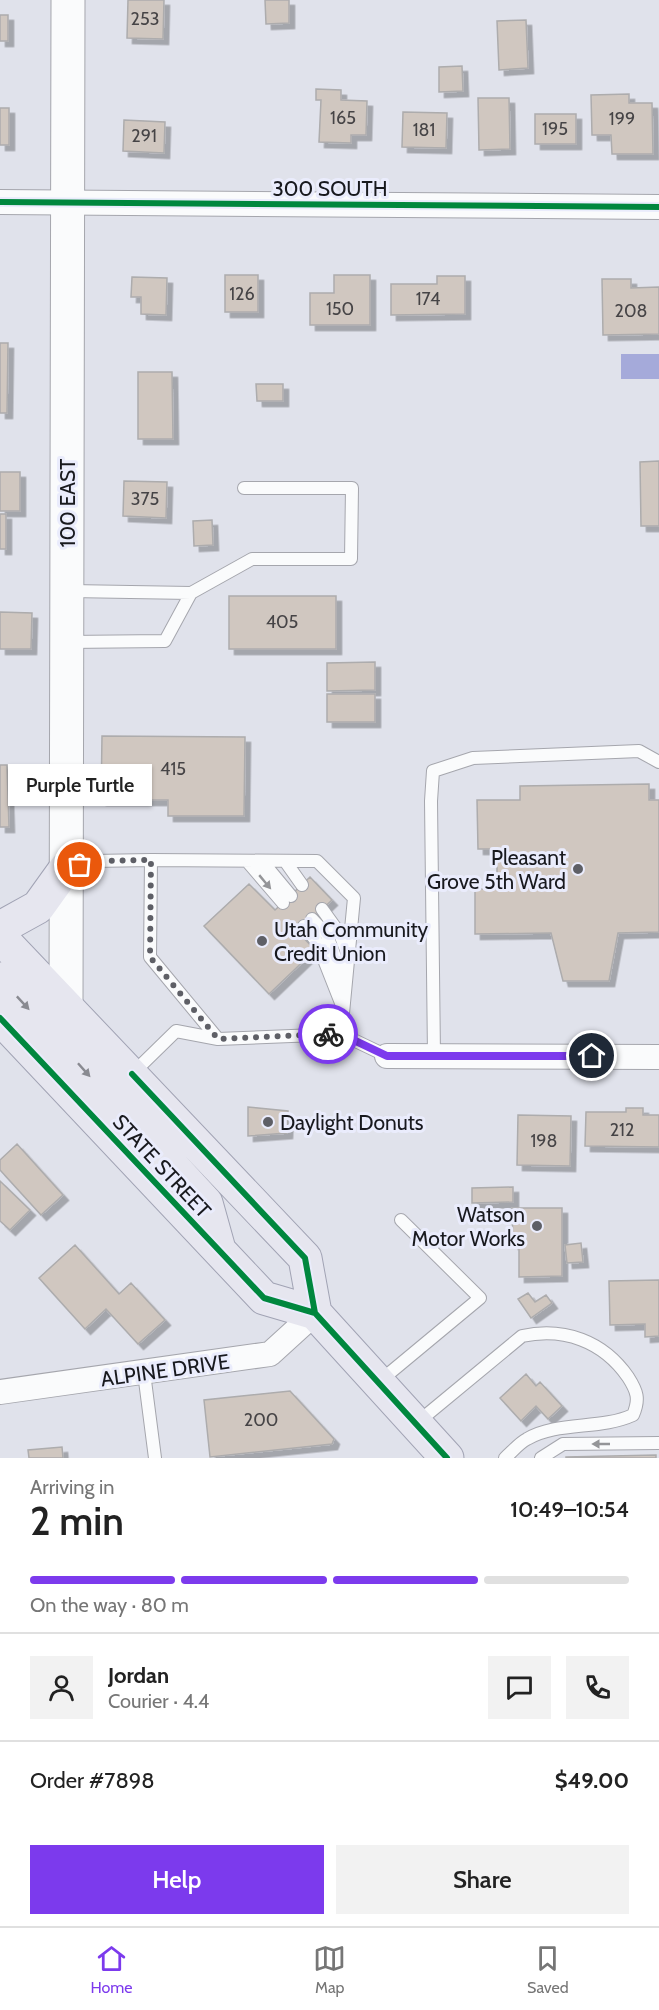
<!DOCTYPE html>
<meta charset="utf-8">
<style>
body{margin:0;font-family:Cabin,sans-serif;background:#f2f2f2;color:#222;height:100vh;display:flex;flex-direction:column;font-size:22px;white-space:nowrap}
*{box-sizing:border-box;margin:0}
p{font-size:20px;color:#767676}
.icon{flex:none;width:33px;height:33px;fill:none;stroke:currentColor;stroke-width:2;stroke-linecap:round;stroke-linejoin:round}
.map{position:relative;height:1458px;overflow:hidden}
.details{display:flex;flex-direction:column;background:#fff;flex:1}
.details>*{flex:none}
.pin{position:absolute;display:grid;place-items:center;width:51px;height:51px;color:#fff;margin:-26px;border:3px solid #fff;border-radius:50%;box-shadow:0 2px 6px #0007}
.courier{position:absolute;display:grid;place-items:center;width:60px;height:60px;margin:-30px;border:4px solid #7c3aed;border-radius:50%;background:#fff;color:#222;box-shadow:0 2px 8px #0007}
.bubble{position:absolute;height:42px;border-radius:0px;background:#fff;box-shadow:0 2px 4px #0004;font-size:20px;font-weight:600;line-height:42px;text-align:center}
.overview em{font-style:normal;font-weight:600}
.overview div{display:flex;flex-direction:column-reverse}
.overview{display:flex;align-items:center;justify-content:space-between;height:102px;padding:0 30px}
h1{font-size:39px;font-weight:600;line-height:45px}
.bar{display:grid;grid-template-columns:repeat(4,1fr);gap:9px 6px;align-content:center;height:72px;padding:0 30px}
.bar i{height:8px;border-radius:4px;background:#e0e0e0}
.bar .on{background:#7c3aed}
.bar p{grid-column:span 4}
.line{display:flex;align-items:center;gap:15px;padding:0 30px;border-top:2px solid #e0e0e0}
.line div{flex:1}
.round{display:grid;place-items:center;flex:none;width:63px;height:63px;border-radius:0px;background:#f2f2f2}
.cta{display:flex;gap:12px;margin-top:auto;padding:12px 30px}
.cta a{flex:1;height:69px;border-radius:0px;background:#7c3aed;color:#fff;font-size:24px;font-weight:600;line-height:69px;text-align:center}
.cta a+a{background:#f2f2f2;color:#222}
.menu{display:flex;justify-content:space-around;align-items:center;height:84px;border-top:2px solid #e0e0e0;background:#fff;font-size:16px;color:#767676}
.menu a{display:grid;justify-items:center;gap:3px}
.menu .on{color:#7c3aed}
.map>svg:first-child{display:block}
.water{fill:#a5aada}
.building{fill:#d0c7c0;stroke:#adacad;stroke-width:1.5;filter:url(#shadow)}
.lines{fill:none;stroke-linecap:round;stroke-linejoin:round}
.service-casing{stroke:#a5a6ad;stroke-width:14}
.minor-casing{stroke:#a5a6ad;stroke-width:26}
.secondary-casing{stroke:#a5a6ad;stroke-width:35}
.primary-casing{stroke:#a1a3b4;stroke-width:35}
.service{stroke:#fafbfc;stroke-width:12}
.minor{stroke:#fafbfc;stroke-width:24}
.secondary{stroke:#fafbfc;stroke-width:33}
.primary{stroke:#e6e6ef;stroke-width:33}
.cycleway-casing{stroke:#eaecfc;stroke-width:10}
.cycleway{stroke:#00873e;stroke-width:6}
.oneway{fill:#949598}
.oneway2{fill:#898a91}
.done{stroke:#5e5f66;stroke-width:6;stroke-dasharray:0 10.8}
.route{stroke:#7c3aed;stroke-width:8}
.poi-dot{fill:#5e5f66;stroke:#eaecfc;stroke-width:2}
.labels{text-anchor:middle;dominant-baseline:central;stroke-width:6;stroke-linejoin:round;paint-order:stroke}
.number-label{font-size:18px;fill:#464446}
.street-label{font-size:21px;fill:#18191e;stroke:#eaecfc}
.poi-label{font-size:21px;fill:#18191e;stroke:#eaecfc;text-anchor:end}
</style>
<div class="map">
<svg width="659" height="1458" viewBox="0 0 659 1458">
<defs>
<filter id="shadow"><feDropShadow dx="5.5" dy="5.5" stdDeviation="0" flood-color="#0004"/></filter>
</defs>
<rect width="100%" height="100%" fill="#e0e2eb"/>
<path class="water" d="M 621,354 L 659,354 L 659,379 L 621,379 Z"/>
<path class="building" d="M 128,0 L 164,0 L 163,39 L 127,38 Z
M 265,0 L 289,0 L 289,23 L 266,24 Z
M 0,15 L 8,15 L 8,41 L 0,41 Z
M 526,20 L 528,68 L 499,70 L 497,21 Z
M 462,66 L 463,91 L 439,92 L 439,67 Z
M 316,89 L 341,90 L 341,100 L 367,101 L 366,135 L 351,135 L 351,143 L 319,142 L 321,100 L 316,100 Z
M 629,94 L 629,103 L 652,103 L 653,154 L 612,154 L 611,135 L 592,135 L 591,95 Z
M 478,98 L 509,98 L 510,149 L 479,150 Z
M 0,108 L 9,108 L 9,145 L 0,145 Z
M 403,112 L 447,113 L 446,148 L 402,147 Z
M 535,114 L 576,114 L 576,144 L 535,144 Z
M 124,120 L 165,122 L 164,153 L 123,151 Z
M 225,275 L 258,275 L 258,312 L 225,312 Z
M 334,275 L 370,275 L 370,325 L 310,325 L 310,293 L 334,293 Z
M 437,276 L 465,276 L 465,314 L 391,315 L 391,284 L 437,284 Z
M 132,277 L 167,278 L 166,315 L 141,314 L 141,297 L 131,297 Z
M 602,279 L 631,279 L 631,288 L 659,287 L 659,334 L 603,335 Z
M 0,343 L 8,343 L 7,413 L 0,413 Z
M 138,372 L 172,372 L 173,439 L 138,439 Z
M 256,384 L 283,384 L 283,401 L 257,401 Z
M 659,461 L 659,526 L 641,526 L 640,462 Z
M 0,472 L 20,472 L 20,511 L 0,511 Z
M 124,481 L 167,482 L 166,518 L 123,516 Z
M 0,514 L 6,514 L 6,549 L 0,549 Z
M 212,520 L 213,545 L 194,546 L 193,521 Z
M 229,596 L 336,596 L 336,649 L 229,649 Z
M 0,612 L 32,613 L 31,649 L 0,649 Z
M 375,662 L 375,690 L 327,691 L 327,663 Z
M 327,694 L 375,694 L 375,722 L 327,722 Z
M 102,736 L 245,737 L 244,816 L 168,816 L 168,800 L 101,800 Z
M 0,765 L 7,765 L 9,827 L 0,827 Z
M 649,784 L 649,800 L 659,800 L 659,932 L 618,933 L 609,981 L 563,981 L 551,933 L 475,934 L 475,889 L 497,889 L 497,849 L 478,849 L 477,800 L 520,800 L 520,786 Z
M 310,877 L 332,900 L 298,932 L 315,950 L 269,994 L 204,926 L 249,884 L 275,910 Z
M 248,1107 L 288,1111 L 287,1133 L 248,1136 Z
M 626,1108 L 643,1108 L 643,1115 L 659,1115 L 659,1147 L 585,1146 L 586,1112 L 626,1112 Z
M 518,1115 L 571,1116 L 570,1166 L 517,1165 Z
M 17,1144 L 63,1195 L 41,1215 L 0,1170 L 0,1160 Z
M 0,1181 L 30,1210 L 10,1230 L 0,1221 Z
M 513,1187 L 513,1202 L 472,1203 L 472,1188 Z
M 512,1208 L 562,1208 L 562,1276 L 519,1277 L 519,1244 L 513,1244 Z
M 581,1243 L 583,1262 L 567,1263 L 565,1245 Z
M 75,1245 L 119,1294 L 131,1283 L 165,1320 L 138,1344 L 106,1309 L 85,1329 L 39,1278 Z
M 659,1280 L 659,1336 L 645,1337 L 645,1324 L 610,1325 L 609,1281 Z
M 528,1293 L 535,1302 L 546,1295 L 552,1303 L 531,1318 L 518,1299 Z
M 526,1374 L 536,1386 L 540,1382 L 562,1406 L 548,1419 L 536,1406 L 521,1421 L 500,1398 Z
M 290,1391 L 334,1439 L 332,1444 L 210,1457 L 204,1400 Z
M 62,1447 L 63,1458 L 29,1458 L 28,1450 Z
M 656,1455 L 656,1458 L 566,1458 L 566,1457 Z"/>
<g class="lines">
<defs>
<path id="service" d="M 70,591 L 191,593
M 67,642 L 165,641 L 191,593 L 252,559 L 351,559 L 352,488 L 244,488
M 247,861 L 283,903
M 262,861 L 291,896
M 285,861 L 302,885
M 69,868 L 93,861 L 151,860
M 322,909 L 340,934 L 348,955
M 312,919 L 327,935 L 344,981
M 304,926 L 317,942 L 343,1008
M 218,1039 L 150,957 L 151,860 L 317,861 L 354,898 L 341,1034
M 434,1056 L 431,801 L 433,771 L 473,758 L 639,751 L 659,762
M 133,1073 L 176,1031 L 218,1039 L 341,1034 L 387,1056
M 144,1373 L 155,1458
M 380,1381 L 480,1298 L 401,1220
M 418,1422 L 522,1336 C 564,1327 603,1341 628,1377 C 637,1391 640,1399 633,1415 C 600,1430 558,1421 527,1439 C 519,1443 512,1452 505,1458
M 541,1458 L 563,1444 L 659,1443"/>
<path id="minor" d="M 0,202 L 659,207
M 387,1056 L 659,1057
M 0,1392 L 270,1354 L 315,1313"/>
<path id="secondary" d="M 66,1007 L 68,0"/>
<path id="primary" d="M 0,928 L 38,907 L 66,868
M 0,937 L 305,1258 L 315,1313
M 0,979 L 206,1203 L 218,1246
M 0,1018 L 264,1298 L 315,1313 L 447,1458"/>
</defs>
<use href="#service" class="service-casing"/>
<use href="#minor" class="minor-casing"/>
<use href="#secondary" class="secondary-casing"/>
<use href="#primary" class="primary-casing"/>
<use href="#service" class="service"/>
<use href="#minor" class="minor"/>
<use href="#secondary" class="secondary"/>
<use href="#primary" class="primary"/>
<defs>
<path id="cycleway" d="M 0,202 L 659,207
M 0,1018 L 264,1298 L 315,1313 L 447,1458
M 132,1074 L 305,1258 L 315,1313"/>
</defs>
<use href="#cycleway" class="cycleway-casing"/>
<use href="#cycleway" class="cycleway"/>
</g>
<defs><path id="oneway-solid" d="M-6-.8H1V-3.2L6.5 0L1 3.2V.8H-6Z" transform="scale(1.5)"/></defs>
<g class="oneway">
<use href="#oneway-solid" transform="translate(265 882) rotate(50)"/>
<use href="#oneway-solid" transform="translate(601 1444) rotate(180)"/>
</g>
<g class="oneway2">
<use href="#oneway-solid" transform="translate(23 1003) rotate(47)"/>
<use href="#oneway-solid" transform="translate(84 1070) rotate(48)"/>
</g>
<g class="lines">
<path class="done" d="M 80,865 L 93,861 L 151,860 L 150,957 L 218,1039 L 328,1034"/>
<path class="route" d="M 328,1034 L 341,1034 L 387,1056 L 592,1056"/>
</g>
<g class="poi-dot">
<circle cx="578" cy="869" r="6"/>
<circle cx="262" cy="941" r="6"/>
<circle cx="268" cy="1122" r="6"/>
<circle cx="537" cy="1226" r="6"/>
</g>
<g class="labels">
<g class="number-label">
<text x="145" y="19">253</text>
<text x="343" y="118">165</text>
<text x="622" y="119">199</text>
<text x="555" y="129">195</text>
<text x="424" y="130">181</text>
<text x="144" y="136">291</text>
<text x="242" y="294">126</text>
<text x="428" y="299">174</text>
<text x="340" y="309">150</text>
<text x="631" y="311">208</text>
<text x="145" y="499">375</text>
<text x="282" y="622">405</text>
<text x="173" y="769">415</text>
<text x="622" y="1130">212</text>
<text x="544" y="1141">198</text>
<text x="261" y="1420">200</text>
</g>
<g class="street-label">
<text x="330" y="188">300 SOUTH</text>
<text transform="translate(67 503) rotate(-90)">100 EAST</text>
<text transform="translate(162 1166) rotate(47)">STATE STREET</text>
<text transform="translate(165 1370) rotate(-8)">ALPINE DRIVE</text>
</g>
<g class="poi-label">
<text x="566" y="857">Pleasant<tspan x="566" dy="24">Grove 5th Ward</tspan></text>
<text x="274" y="929" text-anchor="start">Utah Community<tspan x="274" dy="24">Credit Union</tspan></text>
<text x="280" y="1122" text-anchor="start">Daylight Donuts</text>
<text x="525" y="1214">Watson<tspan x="525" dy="24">Motor Works</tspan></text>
</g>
</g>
</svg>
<div class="pin" style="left:80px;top:865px;background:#ea580c"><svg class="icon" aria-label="bag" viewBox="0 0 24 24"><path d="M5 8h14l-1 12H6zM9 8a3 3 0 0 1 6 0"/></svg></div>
<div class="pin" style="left:592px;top:1056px;background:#1f2937"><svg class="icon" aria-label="home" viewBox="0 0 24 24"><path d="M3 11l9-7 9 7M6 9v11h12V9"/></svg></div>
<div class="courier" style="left:328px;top:1034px"><svg class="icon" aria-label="bike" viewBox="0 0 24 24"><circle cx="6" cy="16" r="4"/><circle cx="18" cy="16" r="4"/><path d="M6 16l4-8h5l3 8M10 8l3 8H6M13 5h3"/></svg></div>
<div class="bubble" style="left:8px;top:764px;width:144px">Purple Turtle</div>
</div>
<section class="details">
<div class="overview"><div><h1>2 min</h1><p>Arriving in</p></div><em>10:49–10:54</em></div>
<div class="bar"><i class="on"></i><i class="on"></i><i class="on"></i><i></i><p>On the way · 80 m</p></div>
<div class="line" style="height:108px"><a class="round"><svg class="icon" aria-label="person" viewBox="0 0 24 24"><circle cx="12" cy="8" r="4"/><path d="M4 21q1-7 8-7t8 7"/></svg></a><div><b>Jordan</b><p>Courier · 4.4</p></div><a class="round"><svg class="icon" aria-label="chat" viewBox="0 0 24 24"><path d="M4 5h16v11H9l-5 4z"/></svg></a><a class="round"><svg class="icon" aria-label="phone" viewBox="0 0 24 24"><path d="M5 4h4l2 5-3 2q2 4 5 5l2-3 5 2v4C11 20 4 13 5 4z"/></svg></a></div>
<div class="line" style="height:78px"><div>Order #7898</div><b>$49.00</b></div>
<div class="cta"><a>Help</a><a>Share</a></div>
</section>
<nav class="menu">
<a class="on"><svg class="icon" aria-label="home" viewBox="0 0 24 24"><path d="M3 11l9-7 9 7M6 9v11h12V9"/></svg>Home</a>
<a><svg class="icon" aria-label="map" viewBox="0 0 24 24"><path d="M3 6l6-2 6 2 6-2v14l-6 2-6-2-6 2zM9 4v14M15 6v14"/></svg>Map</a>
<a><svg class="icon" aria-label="saved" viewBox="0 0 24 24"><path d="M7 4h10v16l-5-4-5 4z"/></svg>Saved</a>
</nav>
